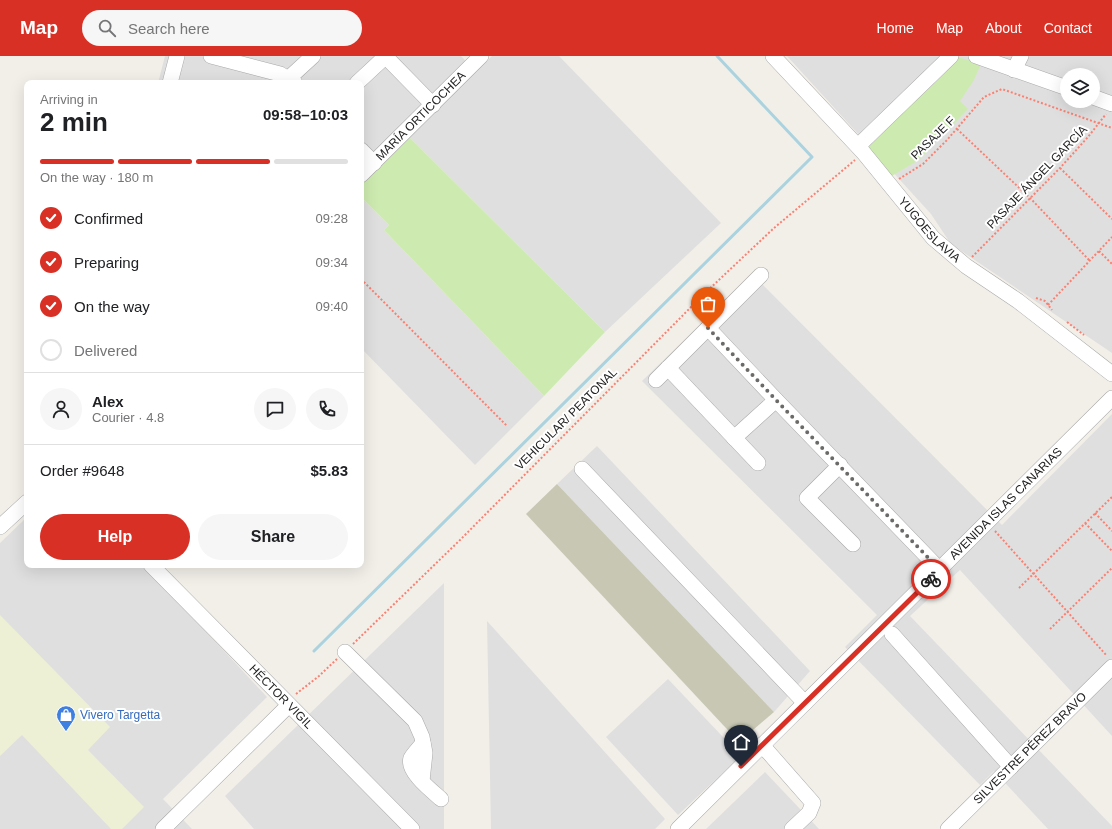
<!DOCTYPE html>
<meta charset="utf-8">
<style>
body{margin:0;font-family:Arial,sans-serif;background:#f6f6f6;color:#202124;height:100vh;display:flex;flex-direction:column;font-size:15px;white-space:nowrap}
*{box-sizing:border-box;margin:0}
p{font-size:13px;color:#757577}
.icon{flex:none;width:22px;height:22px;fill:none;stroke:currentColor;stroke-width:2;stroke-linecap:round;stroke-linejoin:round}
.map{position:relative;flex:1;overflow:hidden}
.drawer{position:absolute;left:24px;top:24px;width:340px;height:488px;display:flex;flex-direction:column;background:#fff;border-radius:8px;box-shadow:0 4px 16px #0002}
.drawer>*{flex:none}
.tools{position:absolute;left:1060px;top:12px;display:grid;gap:8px}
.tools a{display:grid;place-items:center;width:40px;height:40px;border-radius:50%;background:#fff;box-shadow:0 4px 16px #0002;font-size:20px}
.pin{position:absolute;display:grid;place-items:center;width:34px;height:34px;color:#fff;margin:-41px -17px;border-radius:50% 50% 50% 0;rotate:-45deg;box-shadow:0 0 4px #0007}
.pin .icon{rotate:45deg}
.courier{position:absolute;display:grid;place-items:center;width:40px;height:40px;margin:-20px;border:3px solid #d93025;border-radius:50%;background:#fff;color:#222;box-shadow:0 1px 5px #0007}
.head em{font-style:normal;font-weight:700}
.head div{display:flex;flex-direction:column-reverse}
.head{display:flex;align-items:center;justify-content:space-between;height:68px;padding:0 16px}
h1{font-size:26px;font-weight:700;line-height:30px}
.bar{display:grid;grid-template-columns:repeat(4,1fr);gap:6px 4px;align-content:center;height:48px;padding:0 16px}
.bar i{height:5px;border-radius:3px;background:#e0e0e0}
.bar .current{background:#d93025}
.bar p{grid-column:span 4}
.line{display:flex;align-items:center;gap:10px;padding:0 16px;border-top:1px solid #e0e0e0}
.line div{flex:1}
.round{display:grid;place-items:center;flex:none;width:42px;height:42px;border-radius:21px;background:#f6f6f6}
ol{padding:0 16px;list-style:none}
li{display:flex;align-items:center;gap:12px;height:44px}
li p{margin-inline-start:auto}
li .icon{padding:4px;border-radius:50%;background:#d93025;color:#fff;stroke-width:4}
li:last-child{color:#757577}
li i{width:22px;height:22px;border:2px solid #e0e0e0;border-radius:50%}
.action{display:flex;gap:8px;margin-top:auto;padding:8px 16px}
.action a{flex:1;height:46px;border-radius:24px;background:#d93025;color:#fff;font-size:16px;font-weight:700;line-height:46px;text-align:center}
.action a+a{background:#f6f6f6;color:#202124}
header{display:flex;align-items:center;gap:24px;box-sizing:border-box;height:56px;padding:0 20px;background:#d93025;color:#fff}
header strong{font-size:19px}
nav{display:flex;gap:22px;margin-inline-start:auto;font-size:14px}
.search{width:280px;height:36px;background:#f6f6f6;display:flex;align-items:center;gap:10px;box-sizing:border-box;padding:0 14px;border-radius:22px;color:#757577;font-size:15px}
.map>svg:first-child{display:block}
.residential{fill:#e0dfdf;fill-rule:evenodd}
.construction{fill:#c7c7b4}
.farmland{fill:#eef0d5}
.grass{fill:#cdebb0}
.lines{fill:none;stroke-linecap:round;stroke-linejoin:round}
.stream{stroke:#aad3df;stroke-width:3}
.minor-casing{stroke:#a9a9a9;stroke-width:16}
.path{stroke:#fa8072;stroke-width:2;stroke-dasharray:2 2;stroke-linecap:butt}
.minor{stroke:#fff;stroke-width:15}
.done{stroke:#6b6a68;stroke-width:4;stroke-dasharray:0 7.2}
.route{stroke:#d93025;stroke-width:5}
.labels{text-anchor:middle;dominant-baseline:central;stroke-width:4;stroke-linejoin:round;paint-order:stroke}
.street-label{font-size:12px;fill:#222;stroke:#fff}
.shop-label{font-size:12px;fill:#366cbe;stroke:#fff;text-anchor:start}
</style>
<header>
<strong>Map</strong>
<div class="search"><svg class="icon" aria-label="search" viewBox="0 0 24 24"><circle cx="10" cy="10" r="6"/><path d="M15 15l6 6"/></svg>Search here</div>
<nav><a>Home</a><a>Map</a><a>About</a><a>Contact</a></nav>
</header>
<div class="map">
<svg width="1112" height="773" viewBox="0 0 1112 773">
<rect width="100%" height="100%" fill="#f2efe9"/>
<path class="residential" d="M 165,0 L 461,0 L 476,16 L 492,0 L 559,0 L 721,167 L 605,276 L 409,81 L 361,128 L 361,27 L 158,27 Z
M 787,0 L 1112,0 L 1112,297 L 951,188 L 931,158 ZM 1067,19 L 1093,19 L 1093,45 L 1067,45 Z
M 361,141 L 389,169 L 384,174 L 544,340 L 475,409 L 361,292 Z
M 752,218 L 1002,469 L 1112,358 L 1112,680 L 960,514 L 910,560 L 1112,770 L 1112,773 L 1048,773 L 994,715 L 980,729 L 845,591 L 877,559 L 642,325 Z
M 597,390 L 810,615 L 774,656 L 557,428 Z
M 27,461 L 27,509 L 149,509 L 147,512 L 267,641 L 163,743 L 192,773 L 0,773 L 0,487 Z
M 444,527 L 444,773 L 254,773 L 225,740 Z
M 487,565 L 665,763 L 655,773 L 491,773 Z
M 668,623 L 741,700 L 678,759 L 606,681 Z
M 765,716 L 819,773 L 706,773 Z"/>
<path class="construction" d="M 557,428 L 774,656 L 739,686 L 526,458 Z"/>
<path class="farmland" d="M 0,559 L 110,671 L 88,694 L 144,751 L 122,773 L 111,773 L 22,679 L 0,700 Z"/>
<path class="grass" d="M 955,2 L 961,2 L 981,8 L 974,24 L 960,45 L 968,53 L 919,104 L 890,121 L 870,95 L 868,90 Z
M 409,81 L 605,276 L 544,340 L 384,174 L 389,169 L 361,141 L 361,128 Z"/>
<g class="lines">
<path class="stream" d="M 314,595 L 812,101 L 717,0"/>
<defs>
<g id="minor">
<path d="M 211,0 L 280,18 L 295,27"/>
<path d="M 385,0 L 433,49"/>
<path id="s1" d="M 773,0 L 863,96 L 933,182 L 966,210 L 1018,245 L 1112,318"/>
<path d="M 976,0 L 1067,32"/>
<path d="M 1014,14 L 1021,0"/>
<path d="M 289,22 L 313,0"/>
<path d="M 170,27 L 177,0"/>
<path d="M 357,27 L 385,1"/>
<path d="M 1093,41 L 1112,48"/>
<path d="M 858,90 L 951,0"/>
<path d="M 361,94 L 374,107"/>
<path id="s2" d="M 361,119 L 481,0"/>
<path d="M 708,272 L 776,344 L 940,514"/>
<path d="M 668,312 L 758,407"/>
<path d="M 656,324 L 761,219"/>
<path d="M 734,382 L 776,344"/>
<path d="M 840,409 L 807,442 L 853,488"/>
<path d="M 582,413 L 805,647"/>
<path d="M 0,471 L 27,446"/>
<path id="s3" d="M 151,509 L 412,773"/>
<path d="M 892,578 L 1011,711"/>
<path d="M 345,596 L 415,665 L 422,681 L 425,697 L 422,725"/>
<path d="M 423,687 C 420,691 414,697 411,702 C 406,715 432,735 441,743"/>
<path d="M 762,689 L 813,747 L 809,757 L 792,773"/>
<path d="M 163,773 L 289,649"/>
<path id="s4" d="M 678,773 L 1112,342"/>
<path id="s5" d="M 948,773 L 1112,611"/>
</g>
</defs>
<use href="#minor" class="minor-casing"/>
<path class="path" d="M 957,73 L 1032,144 L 1089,204
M 1060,112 L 1112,163
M 899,123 L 923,108 L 947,84 L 984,41 L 1002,33 L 1112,72
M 1099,195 L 1112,208
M 972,201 L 1060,112 L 1088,81 L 1106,58
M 361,223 L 507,370
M 1036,242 L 1045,245 L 1052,254
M 1048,249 L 1112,181
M 1067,266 L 1084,279
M 1095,457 L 1112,475
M 1085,467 L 1112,495
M 995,475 L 1107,600
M 1019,532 L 1112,441
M 1050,573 L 1112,512
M 353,588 L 460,484 L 704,238 L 774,172 L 855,104
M 296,638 L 319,620 L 337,603"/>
<use href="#minor" class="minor"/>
</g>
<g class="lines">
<path class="done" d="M 708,272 L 776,344 L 940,514 L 931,523"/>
<path class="route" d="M 741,710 L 931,523"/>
</g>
<defs>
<symbol id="shop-pin" viewBox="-11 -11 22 30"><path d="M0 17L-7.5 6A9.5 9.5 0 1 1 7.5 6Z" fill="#3f7fe0" stroke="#fff"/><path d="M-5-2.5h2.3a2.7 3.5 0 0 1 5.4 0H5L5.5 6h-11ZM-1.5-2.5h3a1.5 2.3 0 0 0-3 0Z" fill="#fff"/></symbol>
</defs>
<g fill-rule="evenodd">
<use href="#shop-pin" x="55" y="648" width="22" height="30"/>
</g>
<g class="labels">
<g class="street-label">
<text stroke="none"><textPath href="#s2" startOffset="84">MARÍA ORTICOCHEA</textPath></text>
<text transform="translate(933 82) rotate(-44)">PASAJE F</text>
<text transform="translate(1037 121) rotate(-46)">PASAJE ÁNGEL GARCÍA</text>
<text stroke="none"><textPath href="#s1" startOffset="234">YUGOESLAVIA</textPath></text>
<text transform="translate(566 363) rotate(-45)">VEHICULAR/ PEATONAL</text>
<text stroke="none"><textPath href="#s4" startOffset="462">AVENIDA ISLAS CANARIAS</textPath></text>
<text stroke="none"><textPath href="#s3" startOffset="185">HÉCTOR VIGIL</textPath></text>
<text stroke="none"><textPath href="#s5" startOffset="115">SILVESTRE PÉREZ BRAVO</textPath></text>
</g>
<g class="shop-label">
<text x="80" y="659">Vivero Targetta</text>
</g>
</g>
</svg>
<div class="tools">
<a><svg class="icon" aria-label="layers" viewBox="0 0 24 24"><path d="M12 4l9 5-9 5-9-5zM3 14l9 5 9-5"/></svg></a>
</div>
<div class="pin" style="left:708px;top:272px;background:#ea580c"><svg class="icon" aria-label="bag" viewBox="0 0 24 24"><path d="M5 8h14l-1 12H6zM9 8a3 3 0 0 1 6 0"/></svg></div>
<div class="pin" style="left:741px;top:710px;background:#1f2937"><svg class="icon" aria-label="home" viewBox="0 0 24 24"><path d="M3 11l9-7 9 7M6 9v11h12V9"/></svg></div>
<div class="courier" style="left:931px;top:523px"><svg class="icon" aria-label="bike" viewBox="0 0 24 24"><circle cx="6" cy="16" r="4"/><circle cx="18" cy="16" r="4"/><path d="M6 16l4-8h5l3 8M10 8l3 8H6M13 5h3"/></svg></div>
<section class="drawer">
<div class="head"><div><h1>2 min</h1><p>Arriving in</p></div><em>09:58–10:03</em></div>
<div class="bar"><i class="current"></i><i class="current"></i><i class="current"></i><i></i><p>On the way · 180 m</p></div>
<ol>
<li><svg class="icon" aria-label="check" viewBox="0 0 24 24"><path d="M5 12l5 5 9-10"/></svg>Confirmed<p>09:28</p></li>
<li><svg class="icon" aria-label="check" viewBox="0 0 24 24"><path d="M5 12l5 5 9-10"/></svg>Preparing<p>09:34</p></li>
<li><svg class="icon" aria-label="check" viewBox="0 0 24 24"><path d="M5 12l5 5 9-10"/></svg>On the way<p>09:40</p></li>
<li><i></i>Delivered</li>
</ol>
<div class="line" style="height:72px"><a class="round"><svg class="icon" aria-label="person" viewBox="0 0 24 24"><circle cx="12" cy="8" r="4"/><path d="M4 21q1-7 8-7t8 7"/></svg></a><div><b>Alex</b><p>Courier · 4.8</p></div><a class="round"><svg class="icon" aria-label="chat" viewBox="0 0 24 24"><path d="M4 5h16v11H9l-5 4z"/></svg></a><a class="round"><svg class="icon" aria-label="phone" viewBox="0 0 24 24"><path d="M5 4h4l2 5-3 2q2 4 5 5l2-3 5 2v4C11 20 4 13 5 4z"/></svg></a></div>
<div class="line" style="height:52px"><div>Order #9648</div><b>$5.83</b></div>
<div class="action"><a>Help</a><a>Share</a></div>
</section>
</div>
